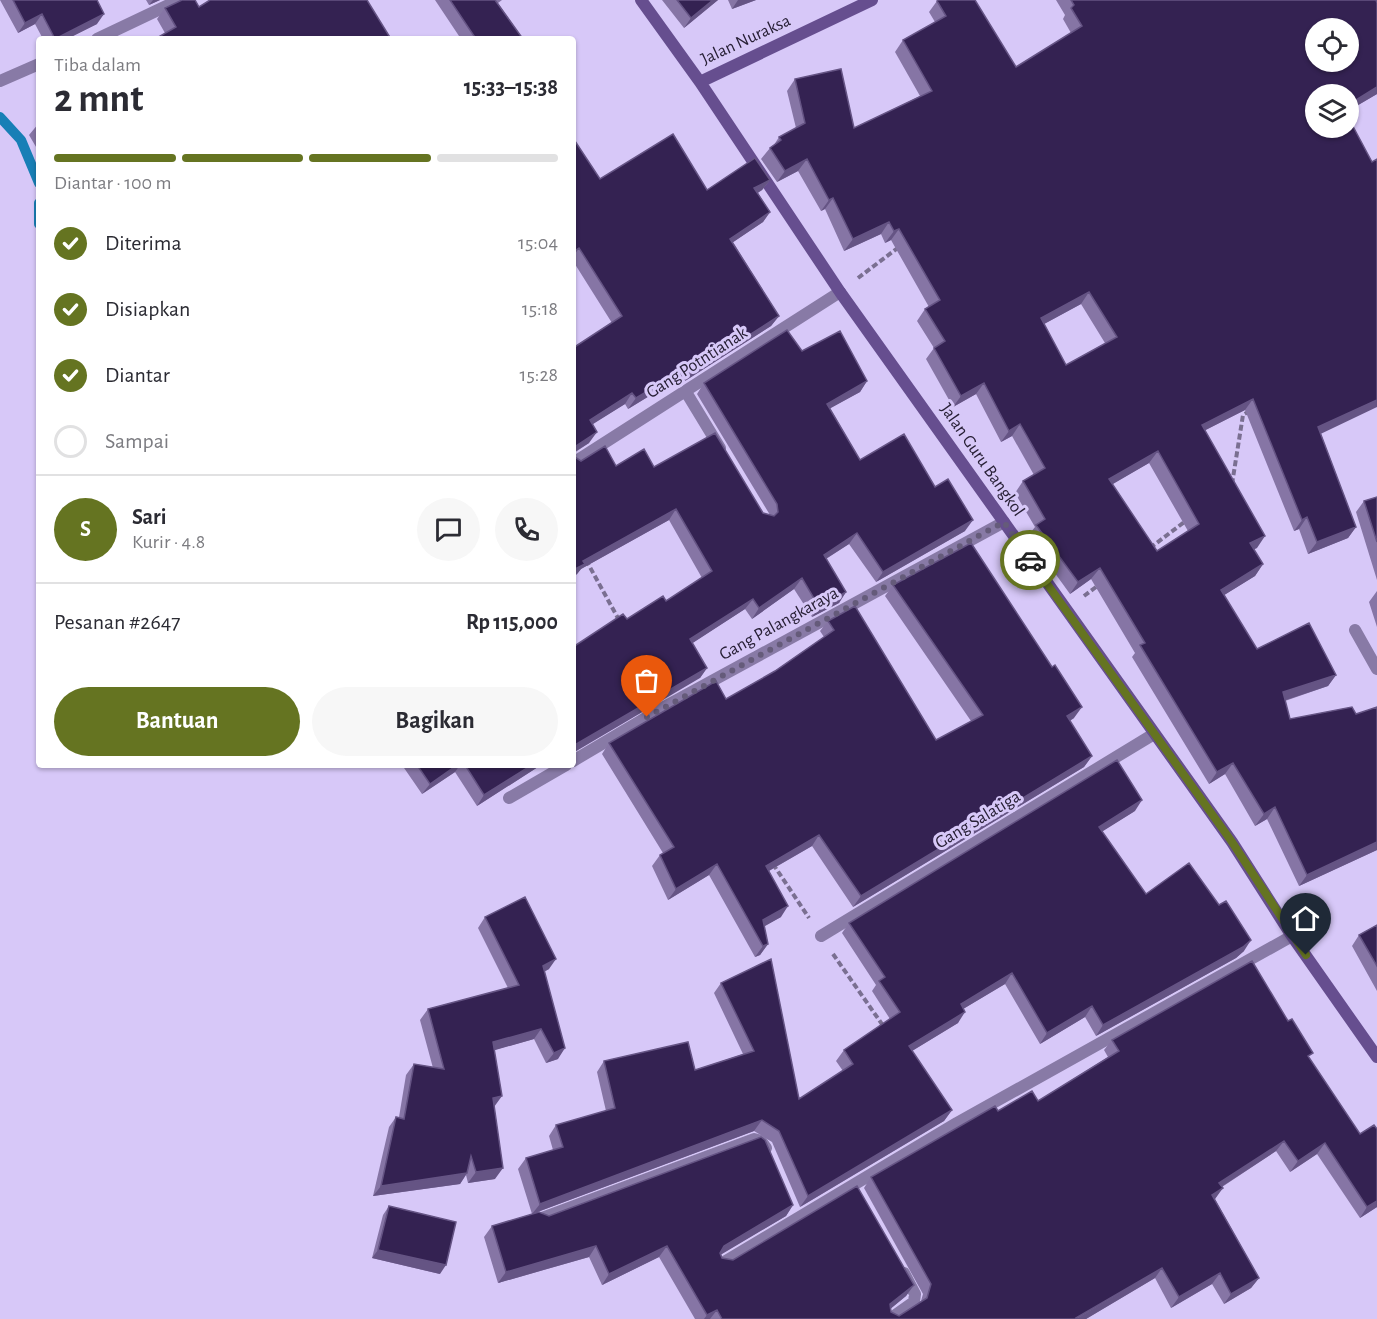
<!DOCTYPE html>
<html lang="id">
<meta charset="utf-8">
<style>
body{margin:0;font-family:"Alegreya Sans",sans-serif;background:#f7f7f7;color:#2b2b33;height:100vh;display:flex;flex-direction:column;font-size:22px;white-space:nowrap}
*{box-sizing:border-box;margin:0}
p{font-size:20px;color:#7c7c81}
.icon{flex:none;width:33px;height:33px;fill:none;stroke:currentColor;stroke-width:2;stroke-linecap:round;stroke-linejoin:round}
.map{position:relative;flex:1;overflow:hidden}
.side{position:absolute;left:36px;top:36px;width:540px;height:732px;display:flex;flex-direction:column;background:#fff;border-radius:6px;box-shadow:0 2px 4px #0004}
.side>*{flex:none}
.buttons{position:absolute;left:1305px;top:18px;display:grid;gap:12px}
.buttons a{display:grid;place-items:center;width:54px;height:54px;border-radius:50%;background:#fff;box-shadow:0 2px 4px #0004;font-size:30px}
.pin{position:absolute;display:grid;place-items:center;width:51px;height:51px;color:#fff;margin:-62px -26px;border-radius:50% 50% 50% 0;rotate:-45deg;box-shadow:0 0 6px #0007}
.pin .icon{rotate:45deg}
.courier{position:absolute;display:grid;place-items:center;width:60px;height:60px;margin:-30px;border:4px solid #657421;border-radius:50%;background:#fff;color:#222;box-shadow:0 2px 8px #0007}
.headline em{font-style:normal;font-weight:700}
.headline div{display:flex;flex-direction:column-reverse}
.headline{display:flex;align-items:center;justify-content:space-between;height:102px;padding:0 18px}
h1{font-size:39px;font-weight:700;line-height:45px}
.bar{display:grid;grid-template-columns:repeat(4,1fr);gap:9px 6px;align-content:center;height:72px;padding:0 18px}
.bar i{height:8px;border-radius:4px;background:#e1e1e2}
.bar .on{background:#657421}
.bar p{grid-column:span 4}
.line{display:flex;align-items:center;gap:15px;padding:0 18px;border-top:2px solid #e1e1e2}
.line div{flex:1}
.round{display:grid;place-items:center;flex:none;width:63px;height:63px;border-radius:32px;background:#f7f7f7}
ol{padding:0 18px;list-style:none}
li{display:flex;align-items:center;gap:18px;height:66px}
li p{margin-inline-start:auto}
li .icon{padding:6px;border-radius:50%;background:#657421;color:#fff;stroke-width:4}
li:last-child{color:#7c7c81}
li i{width:33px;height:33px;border:3px solid #e1e1e2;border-radius:50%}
.button{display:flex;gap:12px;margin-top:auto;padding:12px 18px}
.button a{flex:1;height:69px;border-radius:36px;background:#657421;color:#fff;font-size:24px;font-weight:700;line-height:69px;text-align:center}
.button a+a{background:#f7f7f7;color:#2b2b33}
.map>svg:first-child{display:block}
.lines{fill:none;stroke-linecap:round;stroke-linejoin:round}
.stream{stroke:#187fb6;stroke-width:10}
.path{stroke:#7a6f91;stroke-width:4;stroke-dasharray:6 3;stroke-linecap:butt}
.street{stroke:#887aa6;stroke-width:12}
.secondary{stroke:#664e8f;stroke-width:12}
.wall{fill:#8675a5;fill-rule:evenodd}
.shaded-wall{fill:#655484}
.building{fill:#342252;stroke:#655484;stroke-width:1.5;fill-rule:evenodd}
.done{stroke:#655b7a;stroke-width:6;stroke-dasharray:0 10.8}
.route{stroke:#657421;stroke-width:8}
.labels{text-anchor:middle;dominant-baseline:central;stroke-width:6;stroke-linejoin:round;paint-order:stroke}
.street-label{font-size:18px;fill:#282036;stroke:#d7c8f8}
</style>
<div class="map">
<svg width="1377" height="1319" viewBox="0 0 1377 1319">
<rect width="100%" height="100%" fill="#d7c8f8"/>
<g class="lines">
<path class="stream" d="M 0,117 L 21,140 L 39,183
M 39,203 L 39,224"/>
<path class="path" d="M 858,278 L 899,247
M 1232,484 L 1243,415 L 1248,412
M 1150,548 L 1187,520
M 586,560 L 619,620
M 1084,596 L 1100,584
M 773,864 L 809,918
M 833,954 L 884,1027"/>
<path class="street" d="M 97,39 L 179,0
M 0,81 L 39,64
M 686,392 L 720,448
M 573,463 L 840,292
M 1355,630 L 1377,669
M 573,761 L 666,706 L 1004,522
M 509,798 L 566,765
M 821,936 L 1154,734
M 539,1219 L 754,1139 L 761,1141 L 766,1148
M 721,1264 L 957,1123 L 1292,936
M 890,1319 L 914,1302 L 915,1294 L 904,1273"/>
<path class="secondary" d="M 641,0 L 700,82 L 840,292 L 1232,842 L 1292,936 L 1377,1057
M 700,82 L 872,0"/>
</g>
<path class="wall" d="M 0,0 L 97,0 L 97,24 L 67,39 L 43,39 L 35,24 L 18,33 Z
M 146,0 L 160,0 L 149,5 Z
M 367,0 L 165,33 L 157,19 L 165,8 Z
M 435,0 L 502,0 L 498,3 L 523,39 L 461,39 Z
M 662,0 L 718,0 L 684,28 Z
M 728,0 L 756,0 L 732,9 Z
M 1056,0 L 1376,0 L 1377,3 L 1377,94 L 1348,111 L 1316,94 L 1321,434 L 1356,527 L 1348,538 L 1308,554 L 1299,529 L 1294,531 L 1245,410 L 1205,430 L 1257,548 L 1253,549 L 1263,564 L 1255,576 L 1224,595 L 1257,649 L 1336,675 L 1328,686 L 1285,701 L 1290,719 L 1377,850 L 1299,886 L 1267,819 L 1255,826 L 1225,774 L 1209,784 L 1132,657 L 1135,653 L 1091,579 L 1070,594 L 1028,536 L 1035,527 L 1015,493 L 1023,481 L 1034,475 L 1012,436 L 1001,442 L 976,394 L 953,407 L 926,359 L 934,348 L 917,321 L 925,309 L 929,307 L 891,240 L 885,243 L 881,234 L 844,251 L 825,209 L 821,211 L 798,171 L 777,182 L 761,159 L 770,148 L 774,145 L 779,137 L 796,128 L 787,91 L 795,79 L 854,128 L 920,96 L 895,52 L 903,40 L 935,22 L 929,12 L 937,1 L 1016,67 L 1071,33 L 1063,19 L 1065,15 ZM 1081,304 L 1105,343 L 1066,365 L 1044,324 ZM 1149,463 L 1188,531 L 1157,551 L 1112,484 Z
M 39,123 L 39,152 L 29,135 Z
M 573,138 L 600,179 L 707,190 L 770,180 L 762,190 L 758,193 L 770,212 L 763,222 L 733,242 L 779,316 L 771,326 L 685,381 L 682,376 L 628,409 L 625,404 L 592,424 L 589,443 L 574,453 L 573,456 L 581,461 L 616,466 L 654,467 L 763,513 L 770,515 L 697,394 L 704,383 L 802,351 L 867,381 L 860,392 L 830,408 L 860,460 L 935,487 L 965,531 L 876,582 L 849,544 L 826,559 L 846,592 L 839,603 L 812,617 L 794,589 L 752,619 L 745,609 L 692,643 L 707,668 L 700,678 L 627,619 L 666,601 L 702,578 L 669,520 L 581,569 L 577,574 L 573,577 L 573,348 L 612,323 L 573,261 Z
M 1377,497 L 1377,580 L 1356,512 L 1364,501 Z
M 893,585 L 1074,718 L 1070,721 L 1092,756 L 1084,767 L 853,907 L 812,846 L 769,871 L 781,917 L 764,926 L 768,944 L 760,955 L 755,957 L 709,875 L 668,900 L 652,866 L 660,855 L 663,853 L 602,754 L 609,743 L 726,699 L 775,671 L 824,637 L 820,631 L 828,621 L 936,740 L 971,721 L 885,596 Z
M 1377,591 L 1377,627 L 1369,602 Z
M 402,765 L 541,765 L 477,806 L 455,772 L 422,794 Z
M 1135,811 L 1102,831 L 1146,894 L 1244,951 L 1236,958 L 1096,1036 L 1085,1017 L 1040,1044 L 1005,984 L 963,1009 L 958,1023 L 912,1051 L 952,1110 L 944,1121 L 800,1207 L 772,1142 L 754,1131 L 535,1213 L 549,1216 L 793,1205 L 786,1216 L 721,1254 L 722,1258 L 733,1260 L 914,1285 L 906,1296 L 890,1309 L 891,1312 L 899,1316 L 921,1301 L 923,1294 L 864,1188 L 871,1177 L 998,1111 L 1038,1101 L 1108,1057 L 1104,1050 L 1112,1040 L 1309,1058 L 1377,1207 L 1360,1218 L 1317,1154 L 1290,1172 L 1276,1151 L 1222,1187 L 1215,1199 L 1259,1278 L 1251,1288 L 1224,1304 L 1212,1284 L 1171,1308 L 1155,1278 L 1086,1319 L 695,1319 L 659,1257 L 602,1285 L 589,1257 L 498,1283 L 484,1237 L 492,1226 L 532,1214 L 518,1169 L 526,1158 L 553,1150 L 549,1136 L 556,1125 L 606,1111 L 597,1072 L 604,1061 L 695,1070 L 743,1054 L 714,993 L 721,983 L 799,1099 L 843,1071 L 836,1061 L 844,1050 L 890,1019 L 872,991 L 876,985 L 842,933 L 849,923 Z
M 485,917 L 549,969 L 544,972 L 558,1059 L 546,1063 L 534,1039 L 494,1050 L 495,1179 L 468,1183 L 466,1175 L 460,1184 L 373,1196 L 389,1127 L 396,1117 L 399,1117 L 406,1075 L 414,1064 L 433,1068 L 420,1020 L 428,1009 L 508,988 L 478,928 Z
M 1377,925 L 1377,991 L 1352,946 L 1359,935 Z
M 389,1206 L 440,1274 L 372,1258 L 383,1215 Z"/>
<path class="shaded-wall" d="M 153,0 L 160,0 L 149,5 Z
M 713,0 L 718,0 L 684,28 L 691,18 Z
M 738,0 L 756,0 L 732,9 Z
M 42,14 L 35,24 L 18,33 L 25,23 Z
M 104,14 L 97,24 L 67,39 L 55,39 Z
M 1377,87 L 1377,94 L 1348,111 L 1348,105 Z
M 807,159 L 798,171 L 777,182 L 785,171 Z
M 770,180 L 762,190 L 747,199 L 754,188 Z
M 833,198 L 825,209 L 821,211 L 829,200 Z
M 770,212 L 763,222 L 723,249 L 730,239 Z
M 889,222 L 881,234 L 844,251 L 853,239 Z
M 899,229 L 891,240 L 885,243 L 894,231 Z
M 579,248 L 573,257 L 573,252 Z
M 1089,292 L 1081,304 L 1033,330 L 1041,318 Z
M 779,316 L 771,326 L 685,381 L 693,371 Z
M 690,366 L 682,376 L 628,409 L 636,398 Z
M 867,381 L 860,392 L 820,414 L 827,404 Z
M 984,383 L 976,394 L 953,407 L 961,396 Z
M 632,393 L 625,404 L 582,431 L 590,420 Z
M 1253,399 L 1245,410 L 1194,436 L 1202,425 Z
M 1377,400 L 1377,407 L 1310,439 L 1318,427 Z
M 1020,424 L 1012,436 L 1001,442 L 1009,431 Z
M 597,432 L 589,443 L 573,453 L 576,446 Z
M 1158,451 L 1149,463 L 1101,491 L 1109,479 Z
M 676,509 L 669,520 L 581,569 L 577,574 L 573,577 L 573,570 L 583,561 Z
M 1307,517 L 1299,529 L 1294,531 L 1302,520 Z
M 973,520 L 965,531 L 876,582 L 883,572 Z
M 1356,527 L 1348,538 L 1308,554 L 1317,542 Z
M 857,533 L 849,544 L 816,565 L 824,555 Z
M 1265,536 L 1257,548 L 1241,555 L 1250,543 Z
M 1263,564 L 1255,576 L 1213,602 L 1221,590 Z
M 1100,568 L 1091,579 L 1070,594 L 1078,582 Z
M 802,578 L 794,589 L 752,619 L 759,608 Z
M 846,592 L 839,603 L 812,617 L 819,607 Z
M 753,599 L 745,609 L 682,650 L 690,639 Z
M 707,668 L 700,678 L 573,753 L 573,746 Z
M 1336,675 L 1328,686 L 1274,704 L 1283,692 Z
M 1082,707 L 1074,718 L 1059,727 L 1067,716 Z
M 1092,756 L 1084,767 L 853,907 L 861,896 Z
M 1233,763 L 1225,774 L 1209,784 L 1217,772 Z
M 457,765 L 460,765 L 455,772 L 422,794 L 430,784 Z
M 532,765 L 541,765 L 477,806 L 484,795 Z
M 1142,800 L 1135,811 L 1092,838 L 1099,827 Z
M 1275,807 L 1267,819 L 1255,826 L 1264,814 Z
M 819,835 L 812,846 L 758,877 L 766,866 Z
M 1377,842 L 1377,850 L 1299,886 L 1307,875 Z
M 717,864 L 709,875 L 668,900 L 676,889 Z
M 788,906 L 781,917 L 756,931 L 763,920 Z
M 1251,940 L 1244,951 L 1236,958 L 1096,1036 L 1103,1025 Z
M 768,944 L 760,955 L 755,957 L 763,946 Z
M 556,959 L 549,969 L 535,976 L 543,966 Z
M 1012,973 L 1005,984 L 953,1015 L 961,1004 Z
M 1092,1006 L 1085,1017 L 1040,1044 L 1047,1033 Z
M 965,1012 L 958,1023 L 902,1057 L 909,1046 Z
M 541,1029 L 534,1039 L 485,1053 L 493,1042 Z
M 565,1048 L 558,1059 L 546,1063 L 554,1053 Z
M 502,1096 L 494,1107 L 493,1098 Z
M 952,1110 L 944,1121 L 800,1207 L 808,1196 Z
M 762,1120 L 754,1131 L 532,1214 L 540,1204 Z
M 1284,1141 L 1276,1151 L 1212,1193 L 1219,1183 Z
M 1325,1143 L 1317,1154 L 1290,1172 L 1298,1161 Z
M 503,1168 L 495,1179 L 468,1183 L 476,1172 Z
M 467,1173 L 460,1184 L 373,1196 L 381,1186 Z
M 1223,1188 L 1215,1199 L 1205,1206 L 1212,1195 Z
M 1377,1201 L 1377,1207 L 1360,1218 L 1367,1207 Z
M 793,1205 L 786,1216 L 717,1257 L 724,1246 Z
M 596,1246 L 589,1257 L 498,1283 L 506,1272 Z
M 667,1246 L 659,1257 L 602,1285 L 609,1274 Z
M 378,1250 L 446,1265 L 440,1274 L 372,1258 Z
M 1162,1268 L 1155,1278 L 1086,1319 L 1076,1319 Z
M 1220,1273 L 1212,1284 L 1171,1308 L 1179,1297 Z
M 1259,1278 L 1251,1288 L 1224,1304 L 1231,1294 Z
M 914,1285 L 906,1296 L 883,1315 L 890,1304 Z
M 717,1310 L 710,1319 L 704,1319 L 707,1315 Z"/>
<path class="building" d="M 13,0 L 97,0 L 104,14 L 55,39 L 42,14 L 25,23 Z
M 182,0 L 195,0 L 199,7 L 210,0 L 367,0 L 391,39 L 155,39 L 176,27 L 165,8 Z
M 450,0 L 495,0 L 523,39 L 476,39 Z
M 677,0 L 713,0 L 691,18 Z
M 938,0 L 975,0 L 1016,67 L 1082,26 L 1071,8 L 1074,5 L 1071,0 L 1376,0 L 1377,3 L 1377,87 L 1348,105 L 1348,94 L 1316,94 L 1316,128 L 1348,128 L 1348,117 L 1372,162 L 1377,159 L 1377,400 L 1318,427 L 1356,527 L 1317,542 L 1307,517 L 1302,520 L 1253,399 L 1202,425 L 1265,536 L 1250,543 L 1263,564 L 1221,590 L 1257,649 L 1309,623 L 1336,675 L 1283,692 L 1290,719 L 1352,707 L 1356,714 L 1377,707 L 1377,842 L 1307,875 L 1275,807 L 1264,814 L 1233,763 L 1217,772 L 1140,645 L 1145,643 L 1100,568 L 1078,582 L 1036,525 L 1045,519 L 1023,481 L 1045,468 L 1020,424 L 1009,431 L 984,383 L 961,396 L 934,348 L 945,341 L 925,309 L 940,300 L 899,229 L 894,231 L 889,222 L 853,239 L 833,198 L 829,200 L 807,159 L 785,171 L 770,148 L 781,140 L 779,137 L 805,123 L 795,79 L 841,69 L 854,128 L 932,91 L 903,40 L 946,16 L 937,1 ZM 1316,28 L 1348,28 L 1348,62 L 1316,62 ZM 1089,292 L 1117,337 L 1066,365 L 1041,318 ZM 1158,451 L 1199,524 L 1157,551 L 1109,479 Z
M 673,134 L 707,190 L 755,158 L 770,180 L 754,188 L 770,212 L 730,239 L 779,316 L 693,371 L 690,366 L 636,398 L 632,393 L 590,420 L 597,432 L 576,446 L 573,456 L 581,461 L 605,446 L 616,466 L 644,449 L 654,467 L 715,433 L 763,513 L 774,516 L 778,512 L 777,504 L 704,383 L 787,330 L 802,351 L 840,331 L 867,381 L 827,404 L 860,460 L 904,434 L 935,487 L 948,479 L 973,520 L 883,572 L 857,533 L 824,555 L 846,592 L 819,607 L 802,578 L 759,608 L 753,599 L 690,639 L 707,668 L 573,746 L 573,647 L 623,614 L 627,619 L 663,596 L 666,601 L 712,571 L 676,509 L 583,561 L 585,564 L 573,570 L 573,348 L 622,316 L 579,248 L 573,252 L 573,138 L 600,179 Z
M 1377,497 L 1377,542 L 1364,501 Z
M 971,543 L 1052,667 L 1055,665 L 1082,707 L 1067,716 L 1092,756 L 861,896 L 819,835 L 766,866 L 788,906 L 763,920 L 768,944 L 763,946 L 717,864 L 676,889 L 660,855 L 674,847 L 609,743 L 716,681 L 726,699 L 775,671 L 834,630 L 828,621 L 855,606 L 936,740 L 983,715 L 893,585 Z
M 1117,760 L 1142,800 L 1099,827 L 1146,894 L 1189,863 L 1219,905 L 1226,901 L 1251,940 L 1243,947 L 1103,1025 L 1092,1006 L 1047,1033 L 1012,973 L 961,1004 L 965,1012 L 909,1046 L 952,1110 L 808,1196 L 779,1131 L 762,1120 L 540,1204 L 526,1158 L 563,1147 L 556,1125 L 615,1108 L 604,1061 L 688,1042 L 695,1070 L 754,1051 L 721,983 L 771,959 L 799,1099 L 853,1064 L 844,1050 L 900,1012 L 879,981 L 885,977 L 849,923 Z
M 417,765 L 457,765 L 430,784 Z
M 465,765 L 532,765 L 484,795 Z
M 525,897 L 556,959 L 543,966 L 565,1048 L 554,1053 L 541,1029 L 493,1042 L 502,1096 L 493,1098 L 503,1168 L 476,1172 L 471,1156 L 467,1173 L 381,1186 L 396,1117 L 404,1119 L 414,1064 L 444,1069 L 428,1009 L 519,985 L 485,917 Z
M 1377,925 L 1377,966 L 1359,935 Z
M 1252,961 L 1288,1021 L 1292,1019 L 1313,1053 L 1308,1056 L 1360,1134 L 1374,1125 L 1377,1129 L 1377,1201 L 1367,1207 L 1325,1143 L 1298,1161 L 1284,1141 L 1219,1183 L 1223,1188 L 1212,1195 L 1259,1278 L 1231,1294 L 1220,1273 L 1179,1297 L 1162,1268 L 1076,1318 L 1077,1319 L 722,1319 L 717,1310 L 707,1315 L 667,1246 L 609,1274 L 596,1246 L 506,1272 L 492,1226 L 539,1212 L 549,1216 L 761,1137 L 765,1140 L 793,1205 L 724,1246 L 720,1253 L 722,1258 L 733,1260 L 857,1186 L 914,1285 L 890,1304 L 891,1312 L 899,1316 L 927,1298 L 931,1284 L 871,1177 L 995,1106 L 998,1111 L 1032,1091 L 1038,1101 L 1119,1051 L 1112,1040 Z
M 389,1206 L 456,1222 L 446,1265 L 378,1250 Z"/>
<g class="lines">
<path class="done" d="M 647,717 L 1004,522 L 1030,560"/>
<path class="route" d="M 1030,560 L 1232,842 L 1306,955"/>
</g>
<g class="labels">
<g class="street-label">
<text transform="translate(746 40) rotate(-25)">Jalan Nuraksa</text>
<text transform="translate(697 363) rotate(-33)">Gang Potntianak</text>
<text transform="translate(982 460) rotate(55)">Jalan Guru Bangkol</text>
<text transform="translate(779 624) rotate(-29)">Gang Palangkaraya</text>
<text transform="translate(978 820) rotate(-31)">Gang Salatiga</text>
</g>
</g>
</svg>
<div class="buttons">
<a><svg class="icon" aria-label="locate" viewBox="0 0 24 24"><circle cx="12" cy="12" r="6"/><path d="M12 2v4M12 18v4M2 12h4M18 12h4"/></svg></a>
<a><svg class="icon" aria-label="layers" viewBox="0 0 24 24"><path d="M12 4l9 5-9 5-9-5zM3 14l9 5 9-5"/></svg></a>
</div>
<div class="pin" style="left:647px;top:717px;background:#ea580c"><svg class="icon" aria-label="bag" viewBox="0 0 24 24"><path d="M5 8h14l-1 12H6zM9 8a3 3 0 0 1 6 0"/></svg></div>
<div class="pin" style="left:1306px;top:955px;background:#1f2937"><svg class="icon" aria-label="home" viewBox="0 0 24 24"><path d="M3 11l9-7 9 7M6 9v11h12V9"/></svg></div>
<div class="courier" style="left:1030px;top:560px"><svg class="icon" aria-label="car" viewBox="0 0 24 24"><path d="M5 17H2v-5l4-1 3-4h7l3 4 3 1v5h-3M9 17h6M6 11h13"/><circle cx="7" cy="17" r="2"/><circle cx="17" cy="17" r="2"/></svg></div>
<section class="side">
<div class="headline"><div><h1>2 mnt</h1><p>Tiba dalam</p></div><em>15:33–15:38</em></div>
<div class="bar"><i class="on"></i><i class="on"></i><i class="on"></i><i></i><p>Diantar · 100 m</p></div>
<ol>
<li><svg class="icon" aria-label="check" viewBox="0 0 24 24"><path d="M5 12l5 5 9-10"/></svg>Diterima<p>15:04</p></li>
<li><svg class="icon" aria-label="check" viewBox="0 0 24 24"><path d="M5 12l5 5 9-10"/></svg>Disiapkan<p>15:18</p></li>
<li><svg class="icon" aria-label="check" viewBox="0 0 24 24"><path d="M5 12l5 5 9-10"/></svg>Diantar<p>15:28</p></li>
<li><i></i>Sampai</li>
</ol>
<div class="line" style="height:108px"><b class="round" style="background:#657421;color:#fff">S</b><div><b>Sari</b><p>Kurir · 4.8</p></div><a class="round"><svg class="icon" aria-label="chat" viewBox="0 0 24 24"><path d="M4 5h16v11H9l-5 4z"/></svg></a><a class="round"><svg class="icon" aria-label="phone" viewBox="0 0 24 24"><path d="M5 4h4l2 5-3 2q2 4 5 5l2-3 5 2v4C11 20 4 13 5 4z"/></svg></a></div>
<div class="line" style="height:78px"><div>Pesanan #2647</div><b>Rp 115,000</b></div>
<div class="button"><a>Bantuan</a><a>Bagikan</a></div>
</section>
</div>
